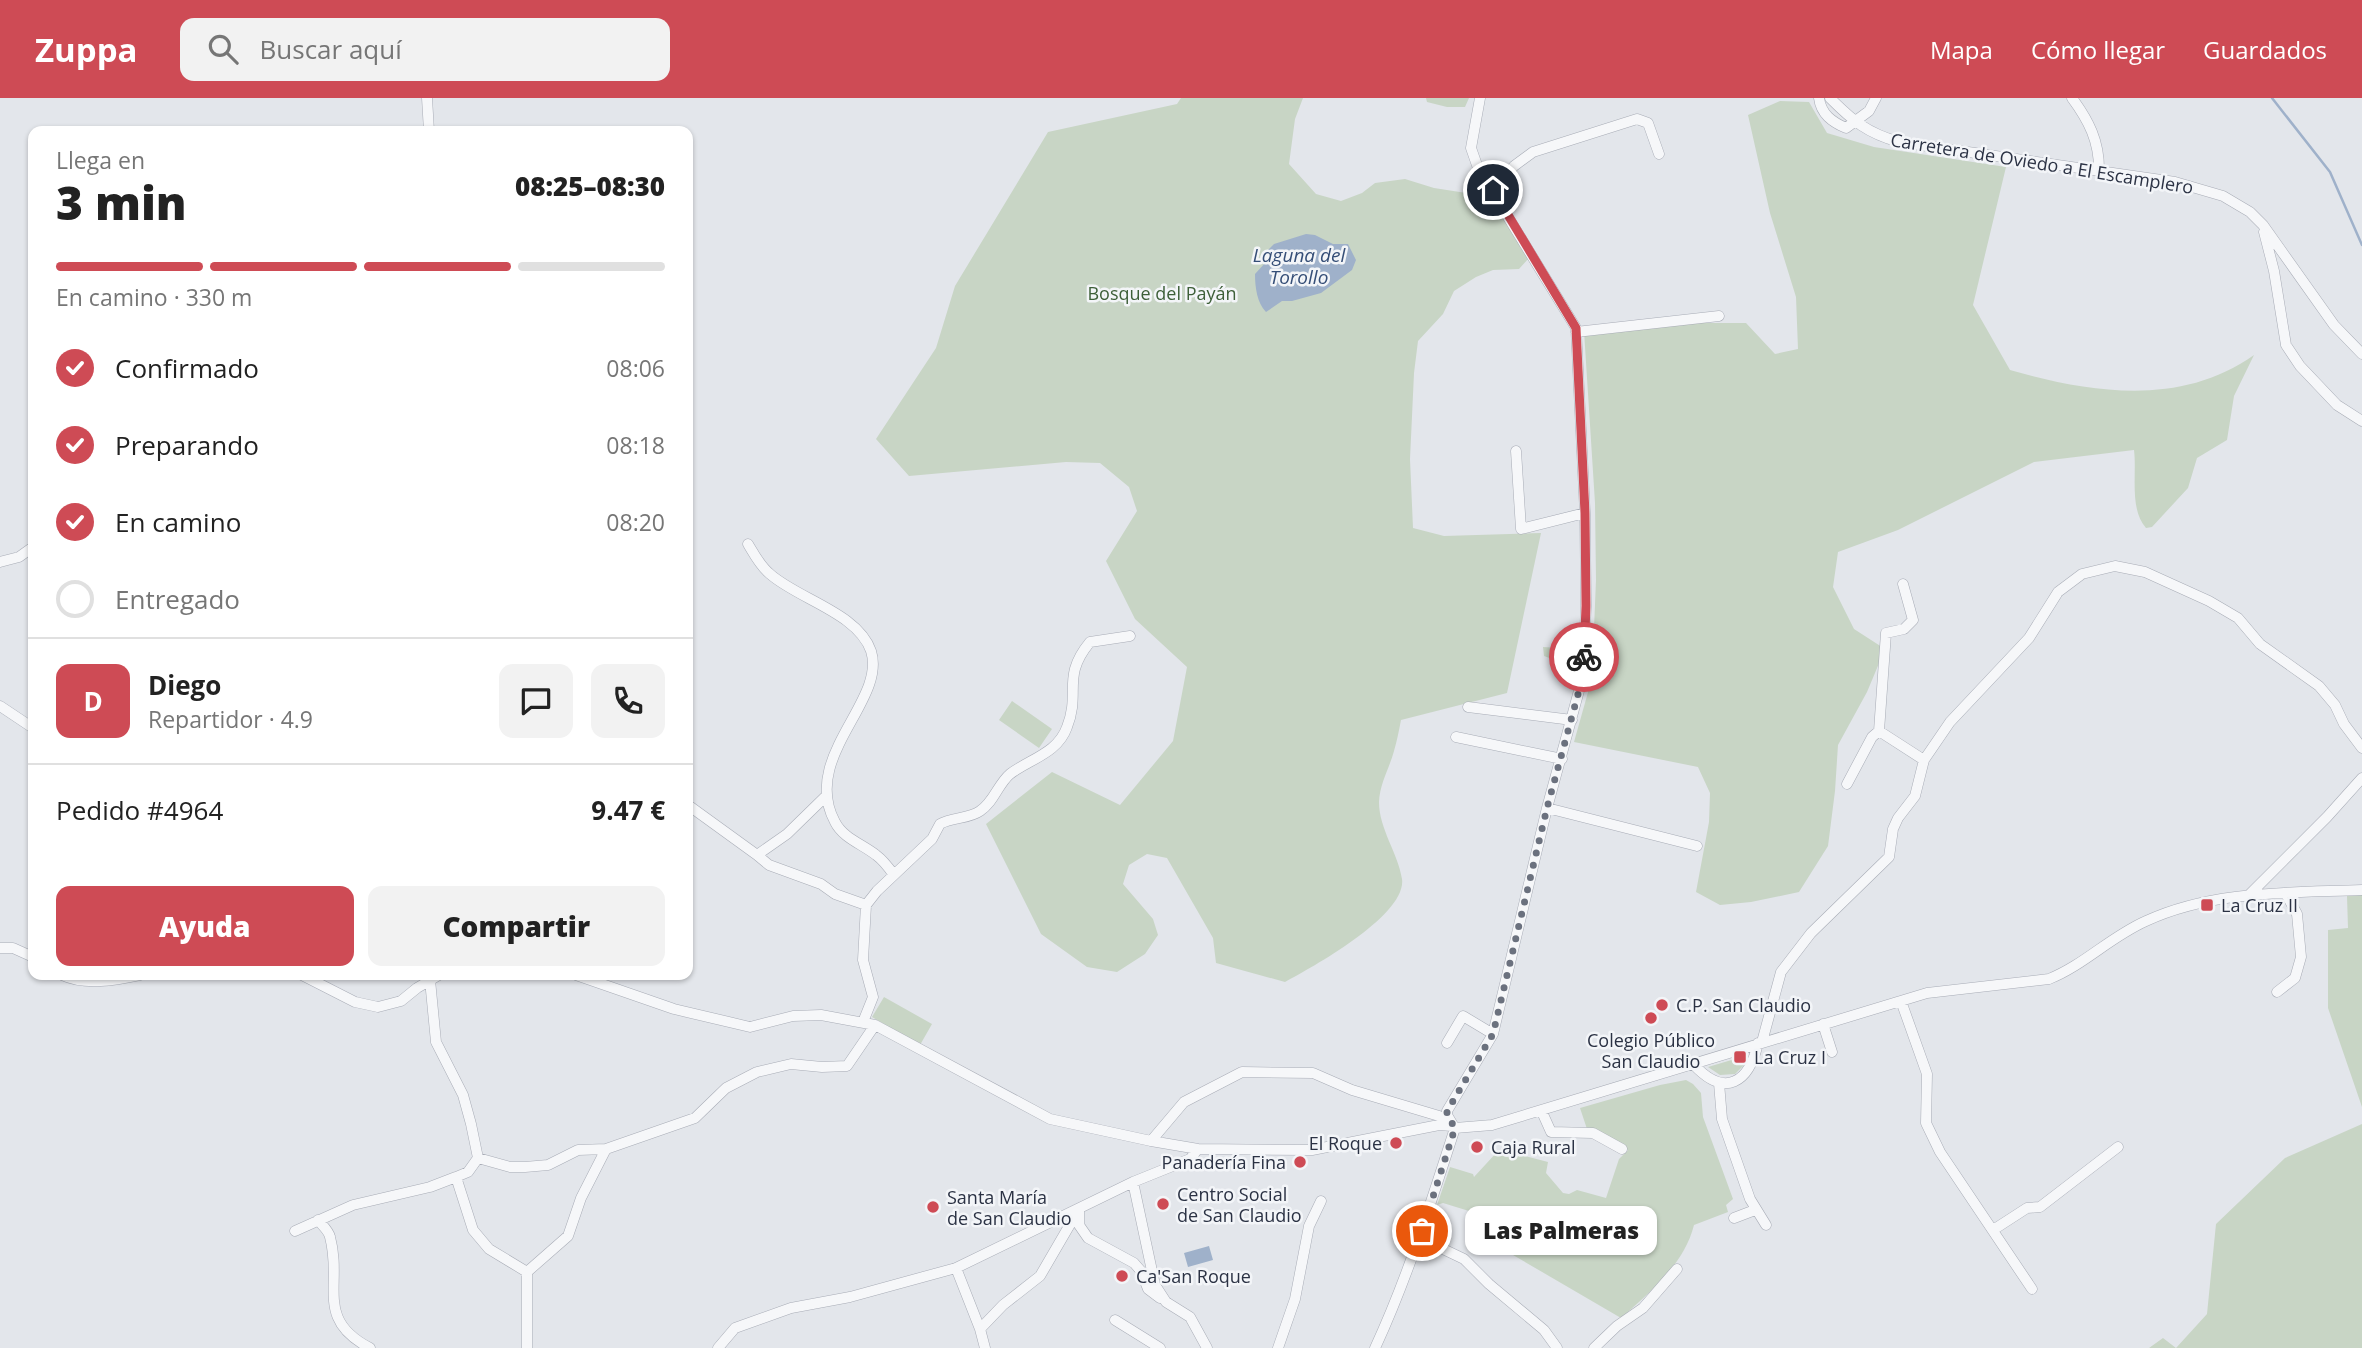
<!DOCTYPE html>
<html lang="es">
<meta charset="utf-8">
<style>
body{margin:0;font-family:"Open Sans",sans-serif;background:#f2f2f2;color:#222;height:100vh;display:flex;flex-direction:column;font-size:26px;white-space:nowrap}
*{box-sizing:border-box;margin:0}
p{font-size:23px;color:#767676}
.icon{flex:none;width:38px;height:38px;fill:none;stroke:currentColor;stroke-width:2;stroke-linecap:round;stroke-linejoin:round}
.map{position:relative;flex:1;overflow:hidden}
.details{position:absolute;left:28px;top:28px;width:665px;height:854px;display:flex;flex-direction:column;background:#fff;border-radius:14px;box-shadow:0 2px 5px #0004}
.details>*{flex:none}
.pin{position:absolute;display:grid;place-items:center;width:60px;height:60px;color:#fff;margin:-30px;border:4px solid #fff;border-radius:50%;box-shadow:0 2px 7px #0007}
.courier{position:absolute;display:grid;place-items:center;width:70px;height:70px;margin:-35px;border:5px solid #ce4b55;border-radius:50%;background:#fff;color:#222;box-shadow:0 2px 9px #0007}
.bubble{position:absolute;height:49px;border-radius:14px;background:#fff;box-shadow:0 2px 5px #0004;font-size:23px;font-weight:800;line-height:49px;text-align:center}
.overview em{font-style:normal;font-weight:800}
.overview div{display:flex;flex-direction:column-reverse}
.overview{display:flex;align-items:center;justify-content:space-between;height:119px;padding:0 28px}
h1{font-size:46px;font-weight:800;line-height:52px}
.bar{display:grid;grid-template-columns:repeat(4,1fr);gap:10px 7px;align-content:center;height:84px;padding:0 28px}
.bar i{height:9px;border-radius:5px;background:#e0e0e0}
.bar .current{background:#ce4b55}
.bar p{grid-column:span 4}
.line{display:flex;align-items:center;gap:18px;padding:0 28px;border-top:2px solid #e0e0e0}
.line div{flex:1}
.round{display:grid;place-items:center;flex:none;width:74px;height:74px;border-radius:14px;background:#f2f2f2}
ol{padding:0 28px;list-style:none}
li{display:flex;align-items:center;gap:21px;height:77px}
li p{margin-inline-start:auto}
li .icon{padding:7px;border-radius:50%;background:#ce4b55;color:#fff;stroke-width:4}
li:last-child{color:#767676}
li i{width:38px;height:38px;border:4px solid #e0e0e0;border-radius:50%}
.button{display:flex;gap:14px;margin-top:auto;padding:14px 28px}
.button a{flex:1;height:80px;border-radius:14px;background:#ce4b55;color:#fff;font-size:28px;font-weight:800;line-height:80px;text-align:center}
.button a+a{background:#f2f2f2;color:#222}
header{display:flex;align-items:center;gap:42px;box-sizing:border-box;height:98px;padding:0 35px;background:#ce4b55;color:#fff}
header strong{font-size:33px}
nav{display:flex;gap:38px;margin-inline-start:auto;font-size:24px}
.search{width:490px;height:63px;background:#f2f2f2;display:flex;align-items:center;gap:18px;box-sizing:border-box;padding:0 24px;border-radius:14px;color:#767676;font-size:26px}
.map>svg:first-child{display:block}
.green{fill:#c8d5c5}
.water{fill:#9fb1ca}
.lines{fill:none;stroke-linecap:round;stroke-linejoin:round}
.stream{stroke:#9fb1ca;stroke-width:2.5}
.minor-casing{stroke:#a8acb6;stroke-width:11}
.minor{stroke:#f6f7f9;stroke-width:10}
.done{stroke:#6b717e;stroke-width:7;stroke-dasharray:0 12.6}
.route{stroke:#ce4b55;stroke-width:9}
.poi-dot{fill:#ce4b55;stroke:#f3f5f8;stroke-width:2.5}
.labels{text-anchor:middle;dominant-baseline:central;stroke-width:5;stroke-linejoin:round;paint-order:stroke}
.street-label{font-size:18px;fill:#2b3244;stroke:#f3f5f8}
.park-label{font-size:18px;fill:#3d5f38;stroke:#f3f5f8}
.poi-label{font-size:18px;fill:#2b3244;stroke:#f3f5f8;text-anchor:start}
.water-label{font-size:19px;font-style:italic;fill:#354e77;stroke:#f3f5f8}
</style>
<header>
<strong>Zuppa</strong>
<div class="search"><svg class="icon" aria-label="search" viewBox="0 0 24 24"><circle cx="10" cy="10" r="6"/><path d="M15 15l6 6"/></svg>Buscar aquí</div>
<nav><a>Mapa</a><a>Cómo llegar</a><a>Guardados</a></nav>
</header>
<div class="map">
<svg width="2362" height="1250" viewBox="0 0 2362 1250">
<rect width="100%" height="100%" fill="#e3e6eb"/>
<path class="green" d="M 1181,0 L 1303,0 L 1295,21 L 1289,66 L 1316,96 L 1341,103 L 1362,95 L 1375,85 L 1405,81 L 1434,90 L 1492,99 L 1529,160 L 1519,171 L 1493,172 L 1476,179 L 1454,193 L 1443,216 L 1418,243 L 1414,275 L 1410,361 L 1413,430 L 1444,438 L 1541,435 L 1507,595 L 1401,622 C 1399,632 1397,643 1394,653 C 1389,671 1380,685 1379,704 C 1379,731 1398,755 1402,781 C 1407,817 1313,869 1285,884 L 1216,865 L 1213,840 L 1167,760 L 1147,756 L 1129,767 L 1123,786 L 1153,821 L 1158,837 L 1145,856 L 1117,874 L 1087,869 L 1041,836 L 986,726 L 1052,674 L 1120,707 L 1173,643 L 1187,569 L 1135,521 L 1106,463 L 1137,413 L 1129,389 L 1100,365 L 1066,364 L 909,378 L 876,341 L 936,250 L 955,188 L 1048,34 L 1177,6 Z
M 1426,0 L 1469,0 L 1465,9 L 1447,9 L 1427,4 Z
M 1780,3 L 1809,4 L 1827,35 L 1874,49 L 2006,69 L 1973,207 L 2010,272 C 2091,295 2181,309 2254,257 L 2234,298 L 2227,342 L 2197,360 L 2188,390 L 2152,429 L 2146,430 C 2129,411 2137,376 2134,352 L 2034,364 L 1898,432 L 1838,454 L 1833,489 L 1854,531 L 1885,551 L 1867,594 L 1838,647 L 1835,693 L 1828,748 L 1799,794 L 1751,804 L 1720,807 L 1696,794 L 1709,724 L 1710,695 L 1698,669 L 1574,644 L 1592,580 L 1596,482 L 1595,405 L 1584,233 L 1644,225 L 1746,225 L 1775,256 L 1798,251 L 1796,199 L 1770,115 L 1748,17 Z
M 1543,549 L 1575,551 L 1572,564 L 1555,562 L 1544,558 Z
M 1012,603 L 1052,631 L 1039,650 L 999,622 Z
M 2362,797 L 2362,1009 L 2328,910 L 2328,832 L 2348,830 L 2347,798 Z
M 884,899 L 932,926 L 920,947 L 872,919 Z
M 1745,958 L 1747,964 L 1735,976 L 1720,977 L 1708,969 Z
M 1686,982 L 1693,986 L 1701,995 L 1703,1019 L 1733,1101 L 1726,1107 L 1728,1114 L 1694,1127 C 1684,1167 1650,1194 1621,1220 L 1513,1157 L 1521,1129 L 1443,1105 L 1437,1107 L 1450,1069 L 1473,1076 L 1474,1079 L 1497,1054 L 1506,1059 L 1525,1058 L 1548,1064 L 1546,1075 L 1563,1095 L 1569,1096 L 1577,1092 L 1606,1100 L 1619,1061 L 1628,1052 L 1601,1034 L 1587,1031 L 1580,1010 L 1660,987 Z
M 2362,1026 L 2362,1250 L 2149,1250 L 2163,1240 L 2176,1250 L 2207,1216 L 2216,1126 L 2285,1060 Z"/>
<path class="water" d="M 1306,136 L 1315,137 L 1333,146 L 1348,146 L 1356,162 L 1352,172 L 1321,195 L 1292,203 L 1282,203 L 1266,214 C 1257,205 1255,189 1255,176 L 1265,165 L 1263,157 L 1274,146 Z
M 1209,1148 L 1213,1162 L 1188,1169 L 1184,1155 Z"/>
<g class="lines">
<path class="stream" d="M 2272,0 L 2330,74 L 2362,147"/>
<defs>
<path id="minor" d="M 427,0 L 429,33
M 1819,0 C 1821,16 1832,24 1846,30 L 1869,13 L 1876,0
M 1830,0 C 1853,23 1867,35 1899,44 L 2175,84 L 2223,98 L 2250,114 L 2263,127 L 2334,227 L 2362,256
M 2072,0 C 2089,23 2099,43 2099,71
M 1493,92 L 1514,68 L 1533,54 L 1637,21 L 1648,25 L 1659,56
M 2264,134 L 2274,173 L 2286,247 L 2300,268 L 2337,307 L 2362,323
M 1576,234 L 1719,218
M 1516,353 L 1521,431 L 1585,415
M 748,446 C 754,456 760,468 770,476 C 798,501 858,515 871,553 C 887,603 800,659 835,724 C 843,740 862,746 876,757 C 883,762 889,770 894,777
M 0,464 L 19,459 L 33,449
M 1903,486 L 1913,522 L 1904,531 L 1886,535 L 1879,633 L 1924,662
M 0,608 L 33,630
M 1468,609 L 1572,622
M 1456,639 L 1562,661
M 1847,686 L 1872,639 L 1879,633
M 826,698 L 787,736 L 757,757 L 769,767 L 821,786 L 835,796 L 866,807
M 688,707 L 757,757
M 1547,710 L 1697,748
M 2249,797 L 2327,719 L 2362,680
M 0,850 L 13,850 L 33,859
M 62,877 C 85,888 116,882 140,877
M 302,877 L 355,904 L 378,909 L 401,903 L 417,890 L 439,877
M 576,877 L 674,911 L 750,929 L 793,918 L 821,917 L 875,927 L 1050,1021 L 1151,1043 L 1198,1051 L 1312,1052 L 1439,1027 L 1452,1028
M 430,882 L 436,944 L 463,997 L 471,1026 L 478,1060
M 2277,894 L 2295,880 L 2301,859 L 2297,816 L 2286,796
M 1901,903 L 1927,976 L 1926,1025 L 1940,1054 L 2032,1191
M 863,924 L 873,899 L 863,862 L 866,807 L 877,793 L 932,741 L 940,726 C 952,719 969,721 980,713 C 994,704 998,686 1010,676 C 1030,661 1058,655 1067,629 C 1081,594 1061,579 1090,544 L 1130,538
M 1823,926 L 1832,954
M 1762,944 L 1781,874 L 1811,835 L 1889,759 L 1893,731 L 1898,720 L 1915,698 L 1924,662 L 1950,624 L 2029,540 L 2058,494 L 2082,476 L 2115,468 L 2145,474 L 2209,503 L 2238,520 L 2260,546 L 2319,588 L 2335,607 L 2344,626 L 2362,650
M 1447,945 L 1463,918 L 1493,936
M 1694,967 C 1725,1000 1749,985 1758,945
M 1719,985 L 1722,1021 L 1750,1101 L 1766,1127
M 1542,1014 L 1551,1034 L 1593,1035 L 1622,1051
M 1453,1027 L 1447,1017 L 1447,1013 L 1493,936 L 1547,710 L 1583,578 L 1586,508 L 1585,415 L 1576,230 L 1478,70 L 1471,50 L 1480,0
M 1151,1043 L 1184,1004 L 1242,974 L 1313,975 L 1352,992 L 1439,1018 L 1455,1030 L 1492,1027 L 1927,895 L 2049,881 C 2084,867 2110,839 2146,823 C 2213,792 2289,795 2362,792
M 456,1079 L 473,1132 L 489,1151 L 527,1174
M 1133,1084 L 1155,1187 L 1166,1204 L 1190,1219 L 1207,1250
M 1079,1111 L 1079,1127 L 1088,1140 L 1134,1165 L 1141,1173 L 1148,1191 L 1160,1200
M 1734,1120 L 1755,1112
M 318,1122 C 322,1127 329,1133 330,1139 C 343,1187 314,1221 370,1250
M 1993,1132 L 2027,1110 L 2040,1109 L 2118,1049
M 295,1133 L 353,1107 L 430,1089 L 456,1079 L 468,1074 L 478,1060 L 510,1069 L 525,1069 L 548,1067 L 578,1052 L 606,1051
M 1420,1140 L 1464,1161 L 1489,1186 L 1544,1232 L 1557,1250
M 956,1170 L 980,1231
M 1115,1222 L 1160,1250
M 527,1250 L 527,1174 L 568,1138 L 581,1100 L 606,1051 L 695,1020 L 726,990 L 757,974 L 791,966 L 822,969 L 847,968 L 875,927
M 718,1250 L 735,1230 L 791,1210 L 850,1199 L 956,1170 L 1133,1084 L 1190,1061 L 1198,1051
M 985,1250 L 980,1231 L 1003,1207 L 1040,1178 L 1079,1111
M 1278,1250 L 1295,1201 L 1309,1128 L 1321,1103
M 1375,1250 C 1408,1179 1431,1104 1455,1030
M 1594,1250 L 1617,1228 L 1643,1210 L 1677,1171"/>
</defs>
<use href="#minor" class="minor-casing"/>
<use href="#minor" class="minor"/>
</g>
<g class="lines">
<path class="done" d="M 1422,1133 L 1455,1030 L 1447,1017 L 1447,1013 L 1493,936 L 1547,710 L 1583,578 L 1584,559"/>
<path class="route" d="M 1493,92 L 1576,230 L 1585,415 L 1586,508 L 1584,559"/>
</g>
<g class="poi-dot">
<rect x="2200" y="800" width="14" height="14" rx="3.5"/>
<circle cx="1662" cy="907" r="7"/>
<circle cx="1651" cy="920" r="7"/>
<rect x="1733" y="952" width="14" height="14" rx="3.5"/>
<circle cx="1396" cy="1045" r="7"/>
<circle cx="1477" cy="1049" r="7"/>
<circle cx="1300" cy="1064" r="7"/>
<circle cx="1163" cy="1106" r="7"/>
<circle cx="933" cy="1109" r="7"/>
<circle cx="1122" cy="1178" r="7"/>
</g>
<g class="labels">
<g class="street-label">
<text transform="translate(2042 65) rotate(9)">Carretera de Oviedo a El Escamplero</text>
</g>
<g class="park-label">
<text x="1162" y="195">Bosque del Payán</text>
</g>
<g class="poi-label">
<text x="2221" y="807">La Cruz II</text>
<text x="1676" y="907">C.P. San Claudio</text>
<text x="1651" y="942" text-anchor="middle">Colegio Público<tspan x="1651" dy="21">San Claudio</tspan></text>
<text x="1754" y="959">La Cruz I</text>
<text x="1382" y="1045" text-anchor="end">El Roque</text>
<text x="1491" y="1049">Caja Rural</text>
<text x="1286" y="1064" text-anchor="end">Panadería Fina</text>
<text x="1177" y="1096">Centro Social<tspan x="1177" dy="21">de San Claudio</tspan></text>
<text x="947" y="1099">Santa María<tspan x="947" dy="21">de San Claudio</tspan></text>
<text x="1136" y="1178">Ca'San Roque</text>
</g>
<g class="water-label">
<text x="1299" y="157">Laguna del<tspan x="1299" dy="22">Torollo</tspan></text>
</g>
</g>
</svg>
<div class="pin" style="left:1422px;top:1133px;background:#ea580c"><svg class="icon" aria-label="bag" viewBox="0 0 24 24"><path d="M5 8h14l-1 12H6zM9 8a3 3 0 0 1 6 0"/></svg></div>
<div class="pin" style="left:1493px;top:92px;background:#1f2937"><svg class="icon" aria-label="home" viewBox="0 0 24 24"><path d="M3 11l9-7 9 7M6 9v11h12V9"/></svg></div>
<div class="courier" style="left:1584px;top:559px"><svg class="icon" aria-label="bike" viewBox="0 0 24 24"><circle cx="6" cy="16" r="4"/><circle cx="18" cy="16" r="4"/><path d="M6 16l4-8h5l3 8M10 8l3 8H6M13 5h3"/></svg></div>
<div class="bubble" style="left:1465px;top:1108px;width:192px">Las Palmeras</div>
<section class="details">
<div class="overview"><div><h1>3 min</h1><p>Llega en</p></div><em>08:25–08:30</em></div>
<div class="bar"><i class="current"></i><i class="current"></i><i class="current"></i><i></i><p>En camino · 330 m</p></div>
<ol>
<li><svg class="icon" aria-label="check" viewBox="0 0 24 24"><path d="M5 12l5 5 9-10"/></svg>Confirmado<p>08:06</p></li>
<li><svg class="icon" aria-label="check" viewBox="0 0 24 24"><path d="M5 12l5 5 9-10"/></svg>Preparando<p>08:18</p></li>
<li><svg class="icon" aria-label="check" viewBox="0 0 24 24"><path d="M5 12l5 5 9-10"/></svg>En camino<p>08:20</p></li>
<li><i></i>Entregado</li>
</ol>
<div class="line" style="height:126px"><b class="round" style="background:#ce4b55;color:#fff">D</b><div><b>Diego</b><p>Repartidor · 4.9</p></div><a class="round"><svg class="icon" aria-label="chat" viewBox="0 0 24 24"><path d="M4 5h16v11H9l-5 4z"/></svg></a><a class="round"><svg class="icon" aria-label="phone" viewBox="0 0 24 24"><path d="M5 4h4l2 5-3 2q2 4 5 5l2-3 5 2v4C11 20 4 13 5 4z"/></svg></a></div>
<div class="line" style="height:91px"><div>Pedido #4964</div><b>9.47 €</b></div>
<div class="button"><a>Ayuda</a><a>Compartir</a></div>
</section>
</div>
